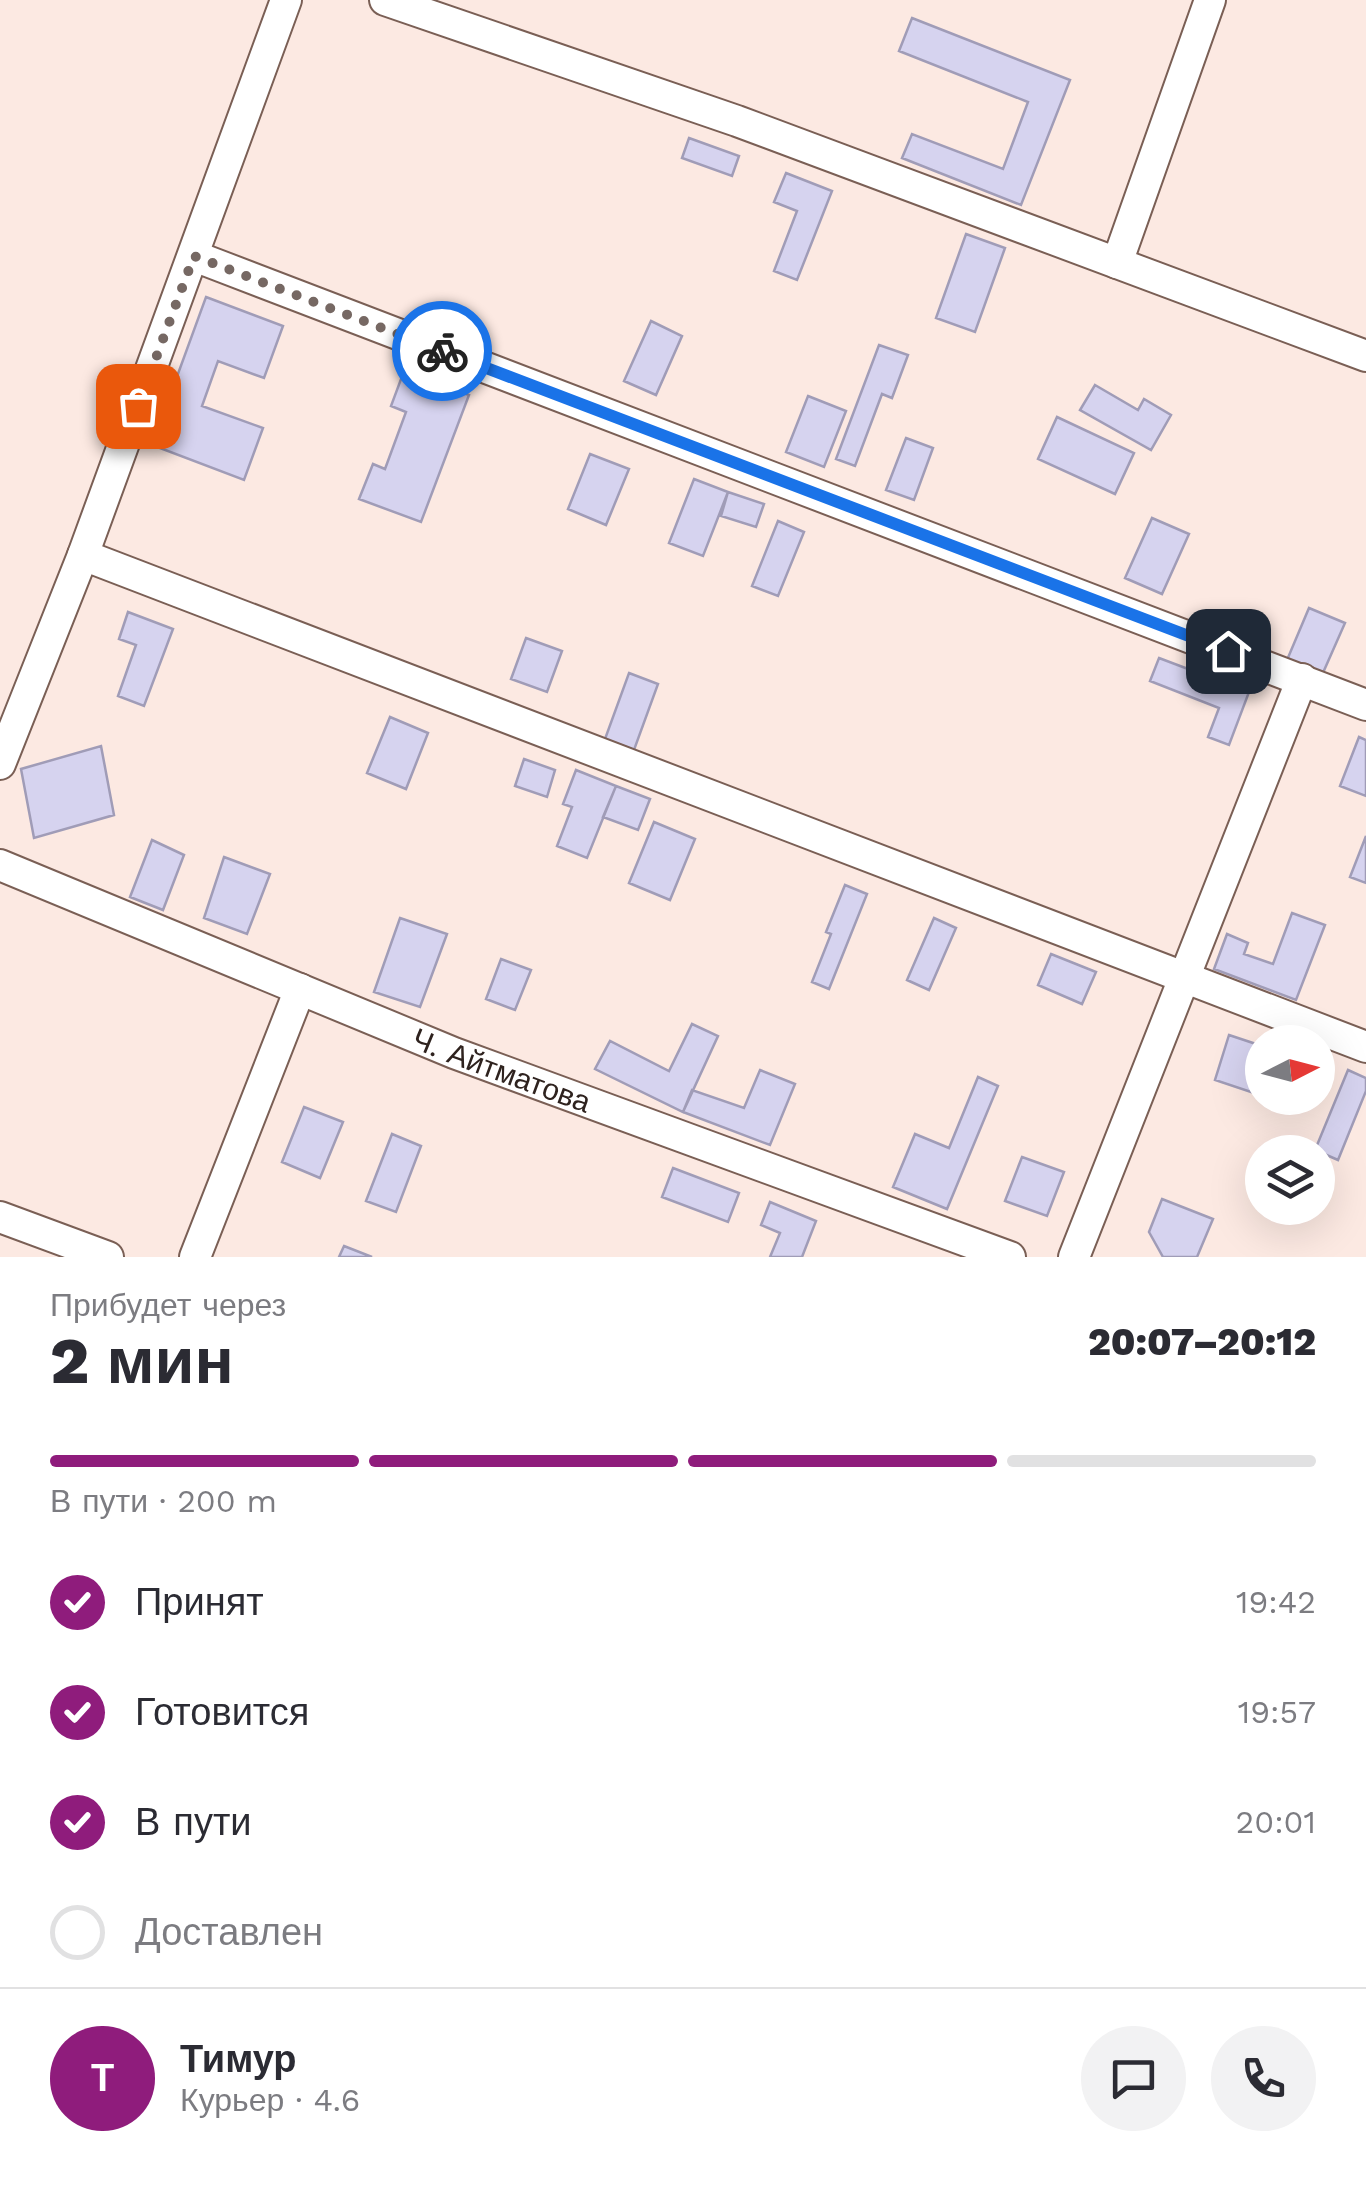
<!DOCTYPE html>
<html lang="ru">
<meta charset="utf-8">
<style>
body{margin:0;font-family:"Work Sans",sans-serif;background:#f2f2f3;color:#2b2b33;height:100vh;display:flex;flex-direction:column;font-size:38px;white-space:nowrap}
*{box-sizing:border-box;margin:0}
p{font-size:32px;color:#7c7c81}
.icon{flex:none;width:55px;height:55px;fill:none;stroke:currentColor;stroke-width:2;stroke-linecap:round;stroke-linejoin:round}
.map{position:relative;height:1257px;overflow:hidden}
.panel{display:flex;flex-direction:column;background:#fff;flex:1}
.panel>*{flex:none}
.needle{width:65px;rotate:84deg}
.fabs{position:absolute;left:1245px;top:1025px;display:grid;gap:20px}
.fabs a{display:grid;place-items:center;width:90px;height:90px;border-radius:50%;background:#fff;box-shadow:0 10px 40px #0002;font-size:50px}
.pin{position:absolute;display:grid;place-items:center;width:85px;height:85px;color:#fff;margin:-42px;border-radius:20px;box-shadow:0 5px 15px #0006}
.courier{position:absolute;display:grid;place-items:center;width:100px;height:100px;margin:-50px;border:8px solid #1a73e8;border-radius:50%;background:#fff;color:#222;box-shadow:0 2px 12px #0007}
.head em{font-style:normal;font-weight:800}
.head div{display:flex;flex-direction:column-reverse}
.head{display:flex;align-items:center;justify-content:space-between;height:170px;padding:0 50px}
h1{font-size:65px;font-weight:800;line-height:75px}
.bar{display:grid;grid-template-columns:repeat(4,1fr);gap:15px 10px;align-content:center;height:120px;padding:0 50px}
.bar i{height:12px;border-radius:8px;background:#e1e1e2}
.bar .current{background:#8f1c7c}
.bar p{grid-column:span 4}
.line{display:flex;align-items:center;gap:25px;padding:0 50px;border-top:2px solid #e1e1e2}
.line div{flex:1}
.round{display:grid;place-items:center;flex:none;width:105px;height:105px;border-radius:52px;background:#f2f2f3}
ol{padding:0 50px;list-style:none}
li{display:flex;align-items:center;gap:30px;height:110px}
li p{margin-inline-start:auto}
li .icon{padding:10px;border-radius:50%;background:#8f1c7c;color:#fff;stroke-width:4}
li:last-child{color:#7c7c81}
li i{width:55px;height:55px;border:5px solid #e1e1e2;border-radius:50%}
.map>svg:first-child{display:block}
.building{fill:#d6d3ef;stroke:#a09cb7;stroke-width:2.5}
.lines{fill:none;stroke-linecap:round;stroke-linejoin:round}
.minor-casing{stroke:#7a5f55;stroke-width:34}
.minor{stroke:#fff;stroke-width:30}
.done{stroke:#766863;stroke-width:10;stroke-dasharray:0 18}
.route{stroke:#1a73e8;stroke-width:12}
.labels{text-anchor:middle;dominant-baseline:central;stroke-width:8;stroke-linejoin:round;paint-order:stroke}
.street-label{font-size:30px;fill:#2e221e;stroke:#fce9e2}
</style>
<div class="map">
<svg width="1366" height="1257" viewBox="0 0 1366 1257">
<rect width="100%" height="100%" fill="#fce9e2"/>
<path class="building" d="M 912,18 L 1070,80 L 1021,205 L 902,158 L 912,134 L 1003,169 L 1028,102 L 899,51 Z
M 689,138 L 739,156 L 732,176 L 682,158 Z
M 786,173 L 832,191 L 797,280 L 774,271 L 797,211 L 774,202 Z
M 966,234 L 1005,248 L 975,332 L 936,318 Z
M 206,297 L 283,326 L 264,378 L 218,361 L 202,406 L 263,428 L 244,480 L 152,445 Z
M 651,321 L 682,336 L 656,395 L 624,381 Z
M 879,345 L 908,355 L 892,398 L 882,394 L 855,466 L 836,459 Z
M 404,371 L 469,395 L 421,522 L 359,499 L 373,464 L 385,469 L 406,412 L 391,406 Z
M 1095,385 L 1138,410 L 1144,399 L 1171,415 L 1151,450 L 1080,410 Z
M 808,396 L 846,411 L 824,467 L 786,452 Z
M 1057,417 L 1134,453 L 1115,494 L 1038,459 Z
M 906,438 L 933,448 L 914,500 L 886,490 Z
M 590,454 L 629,469 L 606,525 L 568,509 Z
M 694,479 L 728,492 L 703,556 L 669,543 Z
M 728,492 L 764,504 L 756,527 L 721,516 Z
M 1152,518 L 1189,534 L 1162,594 L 1125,578 Z
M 778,521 L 804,532 L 778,596 L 752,586 Z
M 1309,608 L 1345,623 L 1322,675 L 1287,660 Z
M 128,612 L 173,629 L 144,706 L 118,696 L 136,645 L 119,639 Z
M 526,638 L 562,651 L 547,692 L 511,679 Z
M 1159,658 L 1249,692 L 1229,745 L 1208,737 L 1219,708 L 1150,681 Z
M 629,673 L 658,684 L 634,750 L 605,739 Z
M 390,717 L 428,733 L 406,789 L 367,773 Z
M 1359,737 L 1366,740 L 1366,796 L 1340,786 Z
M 101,746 L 114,815 L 34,838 L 21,769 Z
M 524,759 L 555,770 L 547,797 L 515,786 Z
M 576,770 L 616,786 L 587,858 L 557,846 L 572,807 L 563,804 Z
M 616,786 L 650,799 L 638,830 L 603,817 Z
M 654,822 L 695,839 L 670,900 L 629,883 Z
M 1366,836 L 1366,883 L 1350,877 Z
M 152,840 L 184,855 L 163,910 L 130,897 Z
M 224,857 L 270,874 L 247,934 L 204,918 Z
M 845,885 L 867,894 L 829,989 L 812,982 L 831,934 L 826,932 Z
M 1292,913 L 1325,925 L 1296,1000 L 1214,969 L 1227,934 L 1248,943 L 1244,954 L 1273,964 Z
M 400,918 L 447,934 L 420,1007 L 374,992 Z
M 934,918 L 956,928 L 929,990 L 907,980 Z
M 1051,954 L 1096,972 L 1082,1004 L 1038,985 Z
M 501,959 L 531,970 L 515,1010 L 486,999 Z
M 692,1024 L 718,1036 L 683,1112 L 595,1069 L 610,1041 L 669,1071 Z
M 1229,1035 L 1262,1046 L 1260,1095 L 1215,1080 Z
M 760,1070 L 795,1084 L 770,1145 L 683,1112 L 692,1090 L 744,1108 Z
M 1348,1070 L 1366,1078 L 1366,1091 L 1338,1160 L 1315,1150 Z
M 978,1077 L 998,1086 L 947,1209 L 893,1187 L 915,1134 L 949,1148 Z
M 304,1107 L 343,1122 L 320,1178 L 282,1162 Z
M 392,1134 L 421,1146 L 396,1212 L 366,1201 Z
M 1022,1157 L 1064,1172 L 1047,1216 L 1005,1201 Z
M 673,1168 L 739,1193 L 728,1222 L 662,1197 Z
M 1162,1199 L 1213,1219 L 1197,1257 L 1163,1257 L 1149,1232 Z
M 770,1202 L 816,1221 L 802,1257 L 770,1257 L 780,1233 L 761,1225 Z
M 344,1246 L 372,1257 L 339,1257 Z"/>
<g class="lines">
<defs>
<g id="minor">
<path d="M 385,0 L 737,121 L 1366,356"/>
<path d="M 194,256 L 1366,705"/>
<path d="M 1117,263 L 1210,0"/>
<path d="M 83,555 L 1366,1047"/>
<path d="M 0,764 L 83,555 L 286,0"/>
<path id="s1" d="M 0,865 L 454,1053 L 1010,1257"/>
<path d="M 0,1217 L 108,1257"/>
<path d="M 195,1257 L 300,989"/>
<path d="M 1074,1257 L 1302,679"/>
</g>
</defs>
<use href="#minor" class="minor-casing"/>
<use href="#minor" class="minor"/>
</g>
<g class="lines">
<path class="done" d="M 138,406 L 194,256 L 442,351"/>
<path class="route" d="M 442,351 L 1228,651"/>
</g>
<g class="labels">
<g class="street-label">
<text stroke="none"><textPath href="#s1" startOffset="542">Ч. Айтматова</textPath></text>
</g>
</g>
</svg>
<div class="fabs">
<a><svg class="needle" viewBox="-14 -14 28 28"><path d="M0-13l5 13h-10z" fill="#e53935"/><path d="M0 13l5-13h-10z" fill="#7c7c81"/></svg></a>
<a><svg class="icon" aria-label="layers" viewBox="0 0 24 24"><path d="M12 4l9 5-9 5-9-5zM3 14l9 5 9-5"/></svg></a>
</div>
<div class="pin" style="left:138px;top:406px;background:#ea580c"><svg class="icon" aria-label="bag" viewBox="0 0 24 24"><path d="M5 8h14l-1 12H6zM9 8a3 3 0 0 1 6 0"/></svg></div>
<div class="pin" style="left:1228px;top:651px;background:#1f2937"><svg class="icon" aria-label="home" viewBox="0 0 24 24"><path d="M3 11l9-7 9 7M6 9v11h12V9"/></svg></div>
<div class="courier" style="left:442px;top:351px"><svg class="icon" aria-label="bike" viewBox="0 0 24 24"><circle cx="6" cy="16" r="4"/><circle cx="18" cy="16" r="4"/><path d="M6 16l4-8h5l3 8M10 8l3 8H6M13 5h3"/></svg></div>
</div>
<section class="panel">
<div class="head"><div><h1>2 мин</h1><p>Прибудет через</p></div><em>20:07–20:12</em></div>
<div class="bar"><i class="current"></i><i class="current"></i><i class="current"></i><i></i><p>В пути · 200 m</p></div>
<ol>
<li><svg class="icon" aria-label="check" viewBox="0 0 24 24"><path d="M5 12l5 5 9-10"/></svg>Принят<p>19:42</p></li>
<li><svg class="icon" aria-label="check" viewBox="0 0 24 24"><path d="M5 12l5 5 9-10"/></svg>Готовится<p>19:57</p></li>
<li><svg class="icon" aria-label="check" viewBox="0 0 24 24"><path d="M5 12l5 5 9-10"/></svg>В пути<p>20:01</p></li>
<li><i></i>Доставлен</li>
</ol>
<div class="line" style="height:180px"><b class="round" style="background:#8f1c7c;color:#fff">Т</b><div><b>Тимур</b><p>Курьер · 4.6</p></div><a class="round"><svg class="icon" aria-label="chat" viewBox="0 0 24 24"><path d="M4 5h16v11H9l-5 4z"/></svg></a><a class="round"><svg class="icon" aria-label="phone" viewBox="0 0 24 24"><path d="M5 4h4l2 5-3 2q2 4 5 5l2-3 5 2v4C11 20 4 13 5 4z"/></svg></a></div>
</section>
